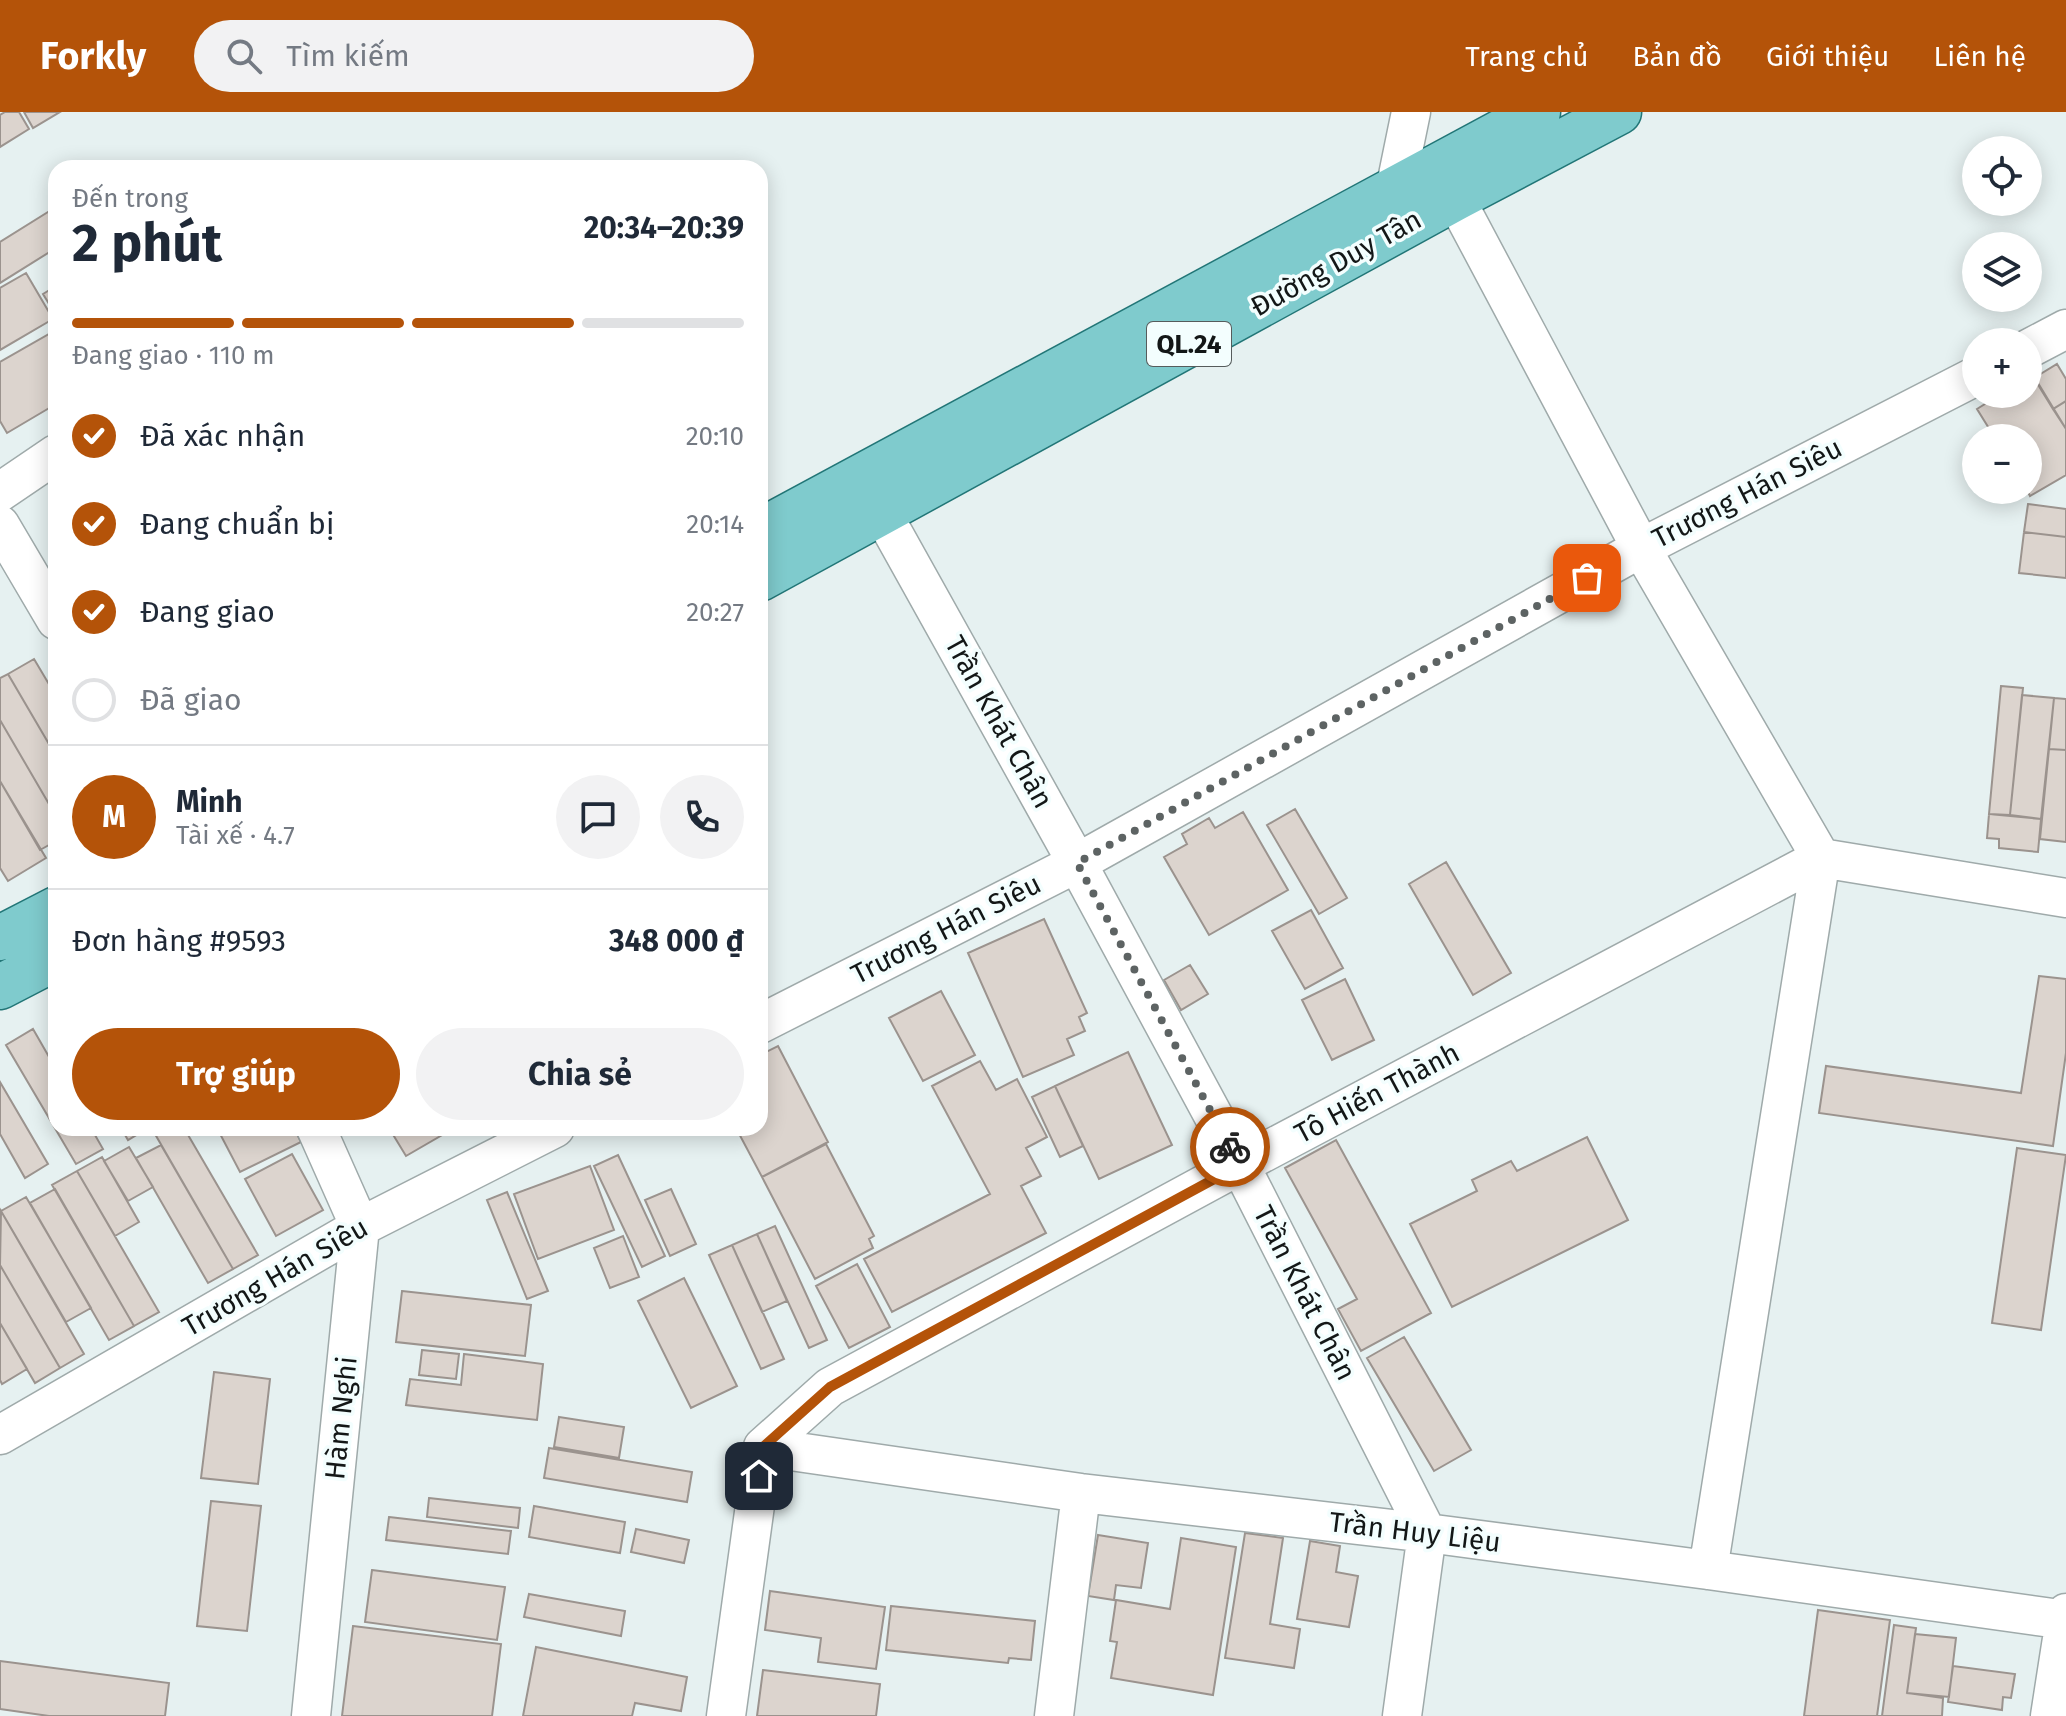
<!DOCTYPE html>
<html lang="vi">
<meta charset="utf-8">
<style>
body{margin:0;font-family:"Fira Sans",sans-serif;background:#f2f2f3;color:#1f2937;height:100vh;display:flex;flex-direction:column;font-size:30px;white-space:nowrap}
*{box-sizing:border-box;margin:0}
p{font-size:26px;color:#747a83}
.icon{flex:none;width:44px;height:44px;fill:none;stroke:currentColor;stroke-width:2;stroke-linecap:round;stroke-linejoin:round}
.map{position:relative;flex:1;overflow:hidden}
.drawer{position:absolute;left:48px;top:48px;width:720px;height:976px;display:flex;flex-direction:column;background:#fff;border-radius:24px;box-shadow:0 4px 20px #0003}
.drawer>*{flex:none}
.fabs{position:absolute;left:1962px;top:24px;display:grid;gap:16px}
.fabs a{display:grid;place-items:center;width:80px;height:80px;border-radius:50%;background:#fff;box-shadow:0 4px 20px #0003;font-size:40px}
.pin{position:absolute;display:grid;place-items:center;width:68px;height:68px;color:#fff;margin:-34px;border-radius:16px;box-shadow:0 4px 12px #0006}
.courier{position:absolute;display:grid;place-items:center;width:80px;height:80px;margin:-40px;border:6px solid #b45309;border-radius:50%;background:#fff;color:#222;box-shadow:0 2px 10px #0007}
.overview em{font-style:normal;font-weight:700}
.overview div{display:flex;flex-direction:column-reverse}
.overview{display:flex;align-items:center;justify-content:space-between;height:136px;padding:0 24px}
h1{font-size:52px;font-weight:700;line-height:60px}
.bar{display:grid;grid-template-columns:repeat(4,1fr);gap:12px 8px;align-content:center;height:96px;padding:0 24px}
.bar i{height:10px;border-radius:6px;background:#e0e1e3}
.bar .active{background:#b45309}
.bar p{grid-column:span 4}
.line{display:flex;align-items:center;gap:20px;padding:0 24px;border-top:2px solid #e0e1e3}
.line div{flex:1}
.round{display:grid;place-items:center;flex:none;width:84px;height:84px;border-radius:42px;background:#f2f2f3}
ol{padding:0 24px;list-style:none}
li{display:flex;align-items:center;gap:24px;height:88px}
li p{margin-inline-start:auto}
li .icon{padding:8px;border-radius:50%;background:#b45309;color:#fff;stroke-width:4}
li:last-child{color:#747a83}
li i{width:44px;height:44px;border:4px solid #e0e1e3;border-radius:50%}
.button{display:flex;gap:16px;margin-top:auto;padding:16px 24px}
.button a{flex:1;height:92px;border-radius:48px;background:#b45309;color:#fff;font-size:32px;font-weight:700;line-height:92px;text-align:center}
.button a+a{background:#f2f2f3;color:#1f2937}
header{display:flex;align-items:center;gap:48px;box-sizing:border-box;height:112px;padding:0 40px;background:#b45309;color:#fff}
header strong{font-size:38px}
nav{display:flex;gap:44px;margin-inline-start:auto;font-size:28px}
.search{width:560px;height:72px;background:#f2f2f3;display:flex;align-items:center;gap:20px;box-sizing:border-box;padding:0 28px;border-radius:44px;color:#747a83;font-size:30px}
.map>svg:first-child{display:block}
.building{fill:#dcd4ce;stroke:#9b938e;stroke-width:2}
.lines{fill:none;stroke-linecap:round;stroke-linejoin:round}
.minor-casing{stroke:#9faaaa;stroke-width:41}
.major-casing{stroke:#227677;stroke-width:47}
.minor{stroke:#fff;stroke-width:38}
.major{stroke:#7fcbcd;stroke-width:44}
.done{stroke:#5d6363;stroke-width:8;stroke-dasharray:0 14.4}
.route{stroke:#b45309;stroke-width:10}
.labels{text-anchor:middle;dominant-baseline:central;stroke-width:7;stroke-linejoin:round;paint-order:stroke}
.shield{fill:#f3fefe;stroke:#565c5c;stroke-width:2}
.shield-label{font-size:26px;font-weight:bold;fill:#131717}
.street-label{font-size:28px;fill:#131717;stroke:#f3fefe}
</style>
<header>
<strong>Forkly</strong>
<div class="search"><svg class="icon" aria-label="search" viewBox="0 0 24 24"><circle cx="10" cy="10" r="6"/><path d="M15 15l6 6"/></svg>Tìm kiếm</div>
<nav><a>Trang chủ</a><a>Bản đồ</a><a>Giới thiệu</a><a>Liên hệ</a></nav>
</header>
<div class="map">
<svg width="2066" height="1604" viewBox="0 0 2066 1604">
<rect width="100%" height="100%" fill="#e6f1f1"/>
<path class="building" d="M 5,0 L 19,0 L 29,17 L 0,35 L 0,3 Z
M 24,0 L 60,0 L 33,16 Z
M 56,95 L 56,136 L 0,171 L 0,130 Z
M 26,161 L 53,207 L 0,238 L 0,176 Z
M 56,174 L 56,199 L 54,200 L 43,182 Z
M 56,218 L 56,292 L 7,321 L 0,309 L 0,250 Z
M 2057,252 L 2066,267 L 2066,289 L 2053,297 L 2034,266 Z
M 2028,256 L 2038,271 L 2028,277 Z
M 2038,271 L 2066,317 L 2066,363 L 2030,384 L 2027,378 L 2028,326 L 1995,326 L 1977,297 L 2001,282 L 2011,282 L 2013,286 L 2020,282 L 2028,282 L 2028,277 Z
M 1980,282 L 2001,282 L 1986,291 Z
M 2066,289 L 2066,317 L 2053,297 Z
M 2028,392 L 2066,397 L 2066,425 L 2024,420 Z
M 2024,420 L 2066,425 L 2066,466 L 2019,461 Z
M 34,547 L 56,584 L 56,644 L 8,562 Z
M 8,562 L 56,644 L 56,704 L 0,608 L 0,566 Z
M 2001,574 L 2023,576 L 2010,703 L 1989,702 Z
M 2022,583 L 2054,586 L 2041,707 L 2010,703 Z
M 2054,586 L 2066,587 L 2066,638 L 2049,637 Z
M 0,608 L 56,704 L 56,729 L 40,738 L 0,669 Z
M 2049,637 L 2066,638 L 2066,730 L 2040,727 Z
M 0,669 L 46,746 L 8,769 L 0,756 Z
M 1295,697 L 1347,786 L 1319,802 L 1267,713 Z
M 1243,700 L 1288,778 L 1209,823 L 1164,745 L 1187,732 L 1182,722 L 1209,706 L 1215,716 Z
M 1989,702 L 2041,707 L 2038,740 L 1999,736 L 1999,727 L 1987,726 Z
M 1446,750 L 1511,861 L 1473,883 L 1409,772 Z
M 1311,798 L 1343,856 L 1305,877 L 1272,819 Z
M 1044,807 L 1087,901 L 1079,905 L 1085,919 L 1067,927 L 1074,943 L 1023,965 L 968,841 Z
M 1190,853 L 1208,882 L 1181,898 L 1164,868 Z
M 2039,864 L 2066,867 L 2066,941 L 2053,1034 L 1819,1001 L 1826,954 L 2021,981 Z
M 1345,867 L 1374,928 L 1332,948 L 1302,888 Z
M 941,879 L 975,943 L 923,969 L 889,906 Z
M 33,917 L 56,957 L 56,1016 L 91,1016 L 103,1037 L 76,1052 L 6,933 Z
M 778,934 L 828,1030 L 762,1065 L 736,1016 L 760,1016 L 760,943 Z
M 1128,940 L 1172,1033 L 1099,1067 L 1055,974 Z
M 980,949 L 996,978 L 1017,967 L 1047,1025 L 1026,1036 L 1041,1064 L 1021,1074 L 1046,1121 L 892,1200 L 864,1147 L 990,1082 L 932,974 Z
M 0,970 L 48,1052 L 25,1066 L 0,1022 Z
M 1055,974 L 1083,1034 L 1060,1045 L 1032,985 Z
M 121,1016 L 148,1016 L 128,1028 Z
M 165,1016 L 184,1016 L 258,1143 L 233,1157 L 155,1022 Z
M 223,1016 L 294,1016 L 301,1030 L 240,1060 L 218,1018 Z
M 389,1016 L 448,1016 L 449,1019 L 406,1044 Z
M 1587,1025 L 1628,1108 L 1452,1195 L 1410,1112 L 1477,1079 L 1472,1068 L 1511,1049 L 1517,1059 Z
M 1336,1028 L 1431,1201 L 1361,1239 L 1338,1197 L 1357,1187 L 1285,1056 Z
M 826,1032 L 874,1124 L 869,1127 L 873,1136 L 815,1167 L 762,1065 Z
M 161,1033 L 233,1157 L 208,1171 L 136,1046 Z
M 129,1035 L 153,1075 L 128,1089 L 104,1049 Z
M 2017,1036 L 2066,1043 L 2041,1218 L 1992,1211 Z
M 292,1042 L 323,1098 L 276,1124 L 245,1067 Z
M 618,1043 L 665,1144 L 642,1155 L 594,1054 Z
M 102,1045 L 139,1110 L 115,1124 L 77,1059 Z
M 590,1054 L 614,1118 L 538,1147 L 514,1082 Z
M 77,1059 L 159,1200 L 134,1214 L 52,1073 Z
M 55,1077 L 134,1214 L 109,1228 L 30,1091 Z
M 671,1077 L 696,1132 L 670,1144 L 645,1088 Z
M 507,1080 L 548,1179 L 527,1187 L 487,1088 Z
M 26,1085 L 91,1196 L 66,1210 L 1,1099 Z
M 1,1099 L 84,1242 L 60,1256 L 0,1153 Z
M 775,1114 L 827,1228 L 809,1236 L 757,1122 Z
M 757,1122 L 787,1189 L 762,1200 L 732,1133 Z
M 623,1124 L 639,1165 L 610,1176 L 594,1136 Z
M 732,1133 L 784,1247 L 761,1257 L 709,1143 Z
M 857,1152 L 890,1215 L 849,1236 L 816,1174 Z
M 0,1153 L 60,1256 L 35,1271 L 0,1211 Z
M 684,1166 L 737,1274 L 691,1296 L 638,1189 Z
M 402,1179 L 531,1193 L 525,1244 L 396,1230 Z
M 0,1211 L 27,1257 L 2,1272 L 0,1268 Z
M 1404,1225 L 1471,1338 L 1434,1359 L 1367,1246 Z
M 422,1238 L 459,1242 L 456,1267 L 419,1263 Z
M 464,1242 L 543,1252 L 537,1308 L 406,1293 L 410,1267 L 461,1273 Z
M 214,1260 L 270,1267 L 258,1372 L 201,1366 Z
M 559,1305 L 624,1315 L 619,1346 L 554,1335 Z
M 549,1336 L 692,1360 L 687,1390 L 544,1366 Z
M 429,1386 L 520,1396 L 518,1416 L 427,1405 Z
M 211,1389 L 261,1394 L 247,1519 L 197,1514 Z
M 534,1394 L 625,1410 L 620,1441 L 529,1425 Z
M 389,1405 L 511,1419 L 508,1442 L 386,1428 Z
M 636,1417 L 689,1428 L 684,1451 L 631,1440 Z
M 1245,1421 L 1283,1426 L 1270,1512 L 1300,1517 L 1294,1556 L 1225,1546 Z
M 1098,1423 L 1148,1431 L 1141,1476 L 1116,1473 L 1114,1488 L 1088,1484 Z
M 1181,1426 L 1236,1435 L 1213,1583 L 1111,1566 L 1117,1530 L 1110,1529 L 1116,1488 L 1170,1497 Z
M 1310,1429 L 1340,1434 L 1336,1460 L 1358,1464 L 1349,1515 L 1297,1507 Z
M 372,1458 L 505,1475 L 497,1528 L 365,1510 Z
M 770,1479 L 885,1495 L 876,1557 L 818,1550 L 821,1526 L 765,1518 Z
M 529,1482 L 625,1499 L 621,1524 L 524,1505 Z
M 891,1494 L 1035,1509 L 1031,1548 L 1009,1546 L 1008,1551 L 886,1538 Z
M 1818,1498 L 1890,1508 L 1877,1604 L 1804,1604 Z
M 1894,1513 L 1916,1516 L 1907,1581 L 1943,1586 L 1942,1604 L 1877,1604 L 1882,1604 Z
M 353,1514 L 501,1532 L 492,1604 L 342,1604 Z
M 1915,1522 L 1956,1526 L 1949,1585 L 1907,1581 Z
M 536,1535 L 687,1565 L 681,1599 L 635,1591 L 632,1604 L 523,1604 Z
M 0,1549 L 169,1571 L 165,1604 L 49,1604 L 0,1597 Z
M 1953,1554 L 2015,1562 L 2011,1586 L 2003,1585 L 2002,1598 L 1948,1590 Z
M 763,1558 L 880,1572 L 876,1604 L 757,1604 Z"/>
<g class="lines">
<defs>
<path id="minor" d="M 1441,60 L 1641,436 L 1821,746 L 1708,1458
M 1395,78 L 1411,0
M 2028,237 L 2066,217
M 0,380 L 56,342
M 882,401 L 1077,751 L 1240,1053 L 1427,1421 L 1402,1604
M 0,413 L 56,508
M 1821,746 L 2066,786
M 760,912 L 1077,751 L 1641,436 L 1976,264
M 0,1323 L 360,1115 L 555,1016
M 763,1335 L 1081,1381 L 1427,1421 L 1708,1458 L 2066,1508
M 311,1604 L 360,1115 L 316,1016
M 726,1604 L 763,1335 L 830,1275 L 1240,1053 L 1821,746
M 1054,1604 L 1081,1381
M 2050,1604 L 2066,1501"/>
<path id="major" d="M 760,419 L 1538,0
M 760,467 L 1456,86 L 1619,0
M 0,826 L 56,797
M 0,875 L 56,846"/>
</defs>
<use href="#minor" class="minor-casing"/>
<use href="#major" class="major-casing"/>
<use href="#minor" class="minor"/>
<use href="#major" class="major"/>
</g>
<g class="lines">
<path class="done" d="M 1230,1035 L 1077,751 L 1587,466"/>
<path class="route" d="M 759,1364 L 763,1335 L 830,1275 L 1240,1053 L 1230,1035"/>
</g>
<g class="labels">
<rect class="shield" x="1147" y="210" width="84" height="44" rx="6"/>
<g class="shield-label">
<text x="1189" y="232">QL.24</text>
</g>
<g class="street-label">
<text transform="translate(1336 151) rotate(-29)">Đường Duy Tân</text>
<text transform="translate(1747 381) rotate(-27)">Trương Hán Siêu</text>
<text transform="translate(999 610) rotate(61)">Trần Khát Chân</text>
<text transform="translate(946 817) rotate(-27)">Trương Hán Siêu</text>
<text transform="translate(1377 981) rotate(-28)">Tô Hiến Thành</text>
<text transform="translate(275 1165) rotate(-30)">Trương Hán Siêu</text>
<text transform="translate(1305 1181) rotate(63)">Trần Khát Chân</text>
<text transform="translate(341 1306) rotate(-84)">Hàm Nghi</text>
<text transform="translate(1415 1420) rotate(7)">Trần Huy Liệu</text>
</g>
</g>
</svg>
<div class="fabs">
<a><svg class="icon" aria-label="locate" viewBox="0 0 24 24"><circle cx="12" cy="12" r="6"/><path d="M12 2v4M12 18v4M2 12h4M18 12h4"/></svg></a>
<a><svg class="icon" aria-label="layers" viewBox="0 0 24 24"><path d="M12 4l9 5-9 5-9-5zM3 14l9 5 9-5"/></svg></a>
<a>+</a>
<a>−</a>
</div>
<div class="pin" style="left:1587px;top:466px;background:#ea580c"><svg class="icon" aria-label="bag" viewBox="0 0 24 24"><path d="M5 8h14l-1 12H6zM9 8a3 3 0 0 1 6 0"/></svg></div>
<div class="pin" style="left:759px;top:1364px;background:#1f2937"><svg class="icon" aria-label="home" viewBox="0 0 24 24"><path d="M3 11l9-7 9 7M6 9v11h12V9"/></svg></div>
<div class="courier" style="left:1230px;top:1035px"><svg class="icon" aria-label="bike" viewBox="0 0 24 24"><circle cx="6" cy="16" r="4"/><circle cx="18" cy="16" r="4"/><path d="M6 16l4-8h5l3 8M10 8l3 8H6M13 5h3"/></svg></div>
<section class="drawer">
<div class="overview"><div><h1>2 phút</h1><p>Đến trong</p></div><em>20:34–20:39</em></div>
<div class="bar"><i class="active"></i><i class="active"></i><i class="active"></i><i></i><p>Đang giao · 110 m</p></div>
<ol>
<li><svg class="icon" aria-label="check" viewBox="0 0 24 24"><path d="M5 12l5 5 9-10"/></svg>Đã xác nhận<p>20:10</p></li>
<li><svg class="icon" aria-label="check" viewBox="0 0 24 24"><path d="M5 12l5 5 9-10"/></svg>Đang chuẩn bị<p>20:14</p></li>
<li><svg class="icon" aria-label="check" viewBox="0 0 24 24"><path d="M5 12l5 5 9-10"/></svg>Đang giao<p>20:27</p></li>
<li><i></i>Đã giao</li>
</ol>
<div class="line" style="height:144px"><b class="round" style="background:#b45309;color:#fff">M</b><div><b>Minh</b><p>Tài xế · 4.7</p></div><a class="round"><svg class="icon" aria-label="chat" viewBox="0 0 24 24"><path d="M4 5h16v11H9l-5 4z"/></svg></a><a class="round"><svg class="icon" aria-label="phone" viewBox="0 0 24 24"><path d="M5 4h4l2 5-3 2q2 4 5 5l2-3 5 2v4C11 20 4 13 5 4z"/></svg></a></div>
<div class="line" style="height:104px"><div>Đơn hàng #9593</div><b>348 000 ₫</b></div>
<div class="button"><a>Trợ giúp</a><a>Chia sẻ</a></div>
</section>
</div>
